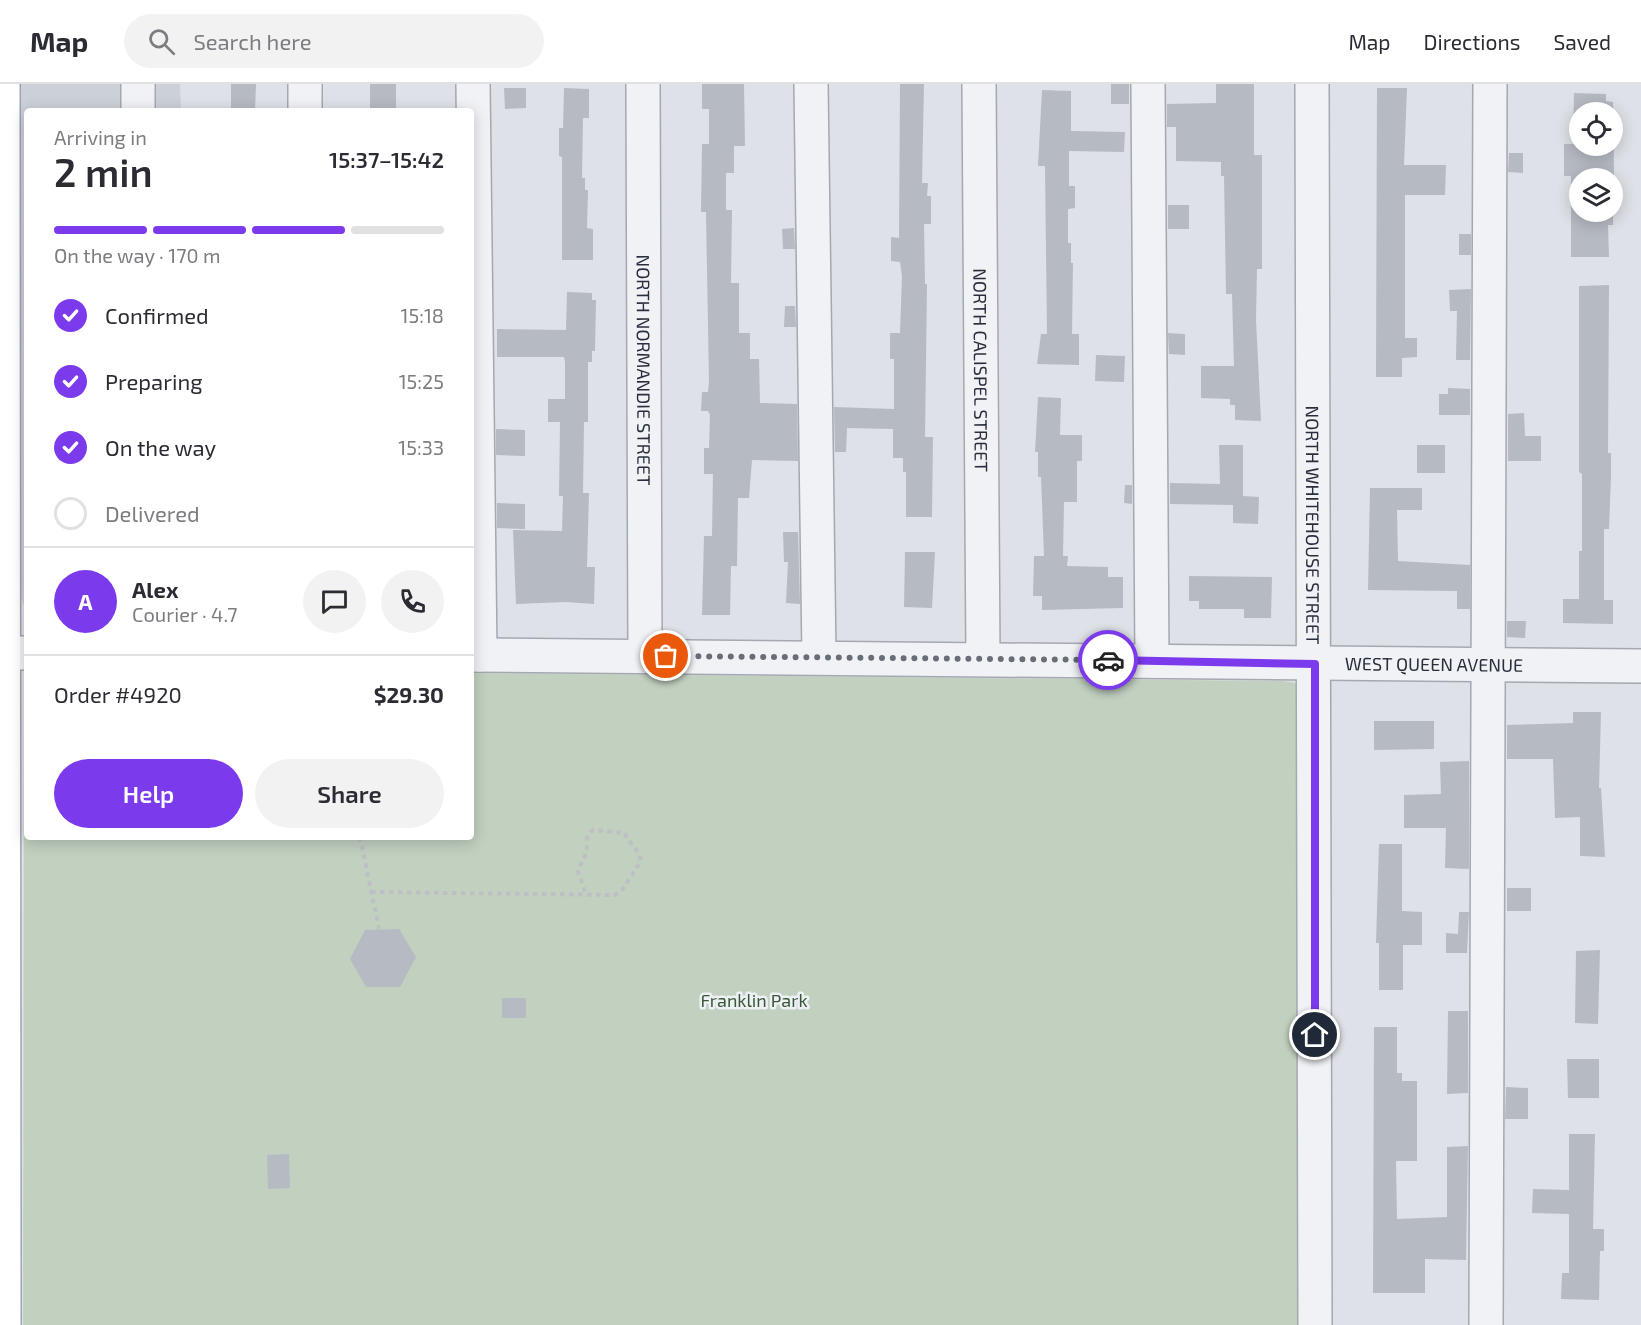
<!DOCTYPE html>
<meta charset="utf-8">
<style>
body{margin:0;font-family:"Exo 2",sans-serif;background:#f2f2f3;color:#2b2b33;height:100vh;display:flex;flex-direction:column;font-size:22px;white-space:nowrap}
*{box-sizing:border-box;margin:0}
p{font-size:20px;color:#7c7c81}
.icon{flex:none;width:33px;height:33px;fill:none;stroke:currentColor;stroke-width:2;stroke-linecap:round;stroke-linejoin:round}
.map{position:relative;flex:1;overflow:hidden}
.side{position:absolute;left:24px;top:24px;width:450px;height:732px;display:flex;flex-direction:column;background:#fff;border-radius:6px;box-shadow:0 3px 15px #0003}
.side>*{flex:none}
.tools{position:absolute;left:1569px;top:18px;display:grid;gap:12px}
.tools a{display:grid;place-items:center;width:54px;height:54px;border-radius:50%;background:#fff;box-shadow:0 3px 15px #0003;font-size:30px}
.pin{position:absolute;display:grid;place-items:center;width:51px;height:51px;color:#fff;margin:-26px;border:3px solid #fff;border-radius:50%;box-shadow:0 2px 6px #0007}
.courier{position:absolute;display:grid;place-items:center;width:60px;height:60px;margin:-30px;border:4px solid #7c3aed;border-radius:50%;background:#fff;color:#222;box-shadow:0 2px 8px #0007}
.head em{font-style:normal;font-weight:600}
.head div{display:flex;flex-direction:column-reverse}
.head{display:flex;align-items:center;justify-content:space-between;height:102px;padding:0 30px}
h1{font-size:39px;font-weight:600;line-height:45px}
.bar{display:grid;grid-template-columns:repeat(4,1fr);gap:9px 6px;align-content:center;height:72px;padding:0 30px}
.bar i{height:8px;border-radius:4px;background:#e1e1e2}
.bar .selected{background:#7c3aed}
.bar p{grid-column:span 4}
.line{display:flex;align-items:center;gap:15px;padding:0 30px;border-top:2px solid #e1e1e2}
.line div{flex:1}
.round{display:grid;place-items:center;flex:none;width:63px;height:63px;border-radius:32px;background:#f2f2f3}
ol{padding:0 30px;list-style:none}
li{display:flex;align-items:center;gap:18px;height:66px}
li p{margin-inline-start:auto}
li .icon{padding:6px;border-radius:50%;background:#7c3aed;color:#fff;stroke-width:4}
li:last-child{color:#7c7c81}
li i{width:33px;height:33px;border:3px solid #e1e1e2;border-radius:50%}
.primary-button{display:flex;gap:12px;margin-top:auto;padding:12px 30px}
.primary-button a{flex:1;height:69px;border-radius:36px;background:#7c3aed;color:#fff;font-size:24px;font-weight:600;line-height:69px;text-align:center}
.primary-button a+a{background:#f2f2f3;color:#2b2b33}
header{display:flex;align-items:center;gap:36px;box-sizing:border-box;height:84px;padding:0 30px;background:#fff;border-bottom:2px solid #e1e1e2}
header strong{font-size:28px}
nav{display:flex;gap:33px;margin-inline-start:auto;font-size:21px}
.search{width:420px;height:54px;background:#f2f2f3;display:flex;align-items:center;gap:15px;box-sizing:border-box;padding:0 21px;border-radius:33px;color:#7c7c81;font-size:22px}
.map>svg:first-child{display:block}
.built{fill:#ccd0d9}
.park{fill:#c2d0c0}
.building{fill:#b6bac3;fill-rule:evenodd}
.lines{fill:none;stroke-linecap:round;stroke-linejoin:round}
.minor-casing{stroke:#a4a8b1;stroke-width:36}
.major-casing{stroke:#9ea4b2;stroke-width:36}
.path{stroke:#bdbfc5;stroke-width:4;stroke-dasharray:4.5 4.5;stroke-linecap:butt}
.minor{stroke:#f1f2f5;stroke-width:33}
.major{stroke:#fff;stroke-width:33}
.done{stroke:#686d78;stroke-width:6;stroke-dasharray:0 10.8}
.route{stroke:#7c3aed;stroke-width:8}
.labels{text-anchor:middle;dominant-baseline:central;stroke-width:5;stroke-linejoin:round;paint-order:stroke}
.street-label{font-size:18px;fill:#282e3d;stroke:#edf0f5}
.park-label{font-size:18px;fill:#3a5836;stroke:#edf0f5}
</style>
<header>
<strong>Map</strong>
<div class="search"><svg class="icon" aria-label="search" viewBox="0 0 24 24"><circle cx="10" cy="10" r="6"/><path d="M15 15l6 6"/></svg>Search here</div>
<nav><a>Map</a><a>Directions</a><a>Saved</a></nav>
</header>
<div class="map">
<svg width="1641" height="1241" viewBox="0 0 1641 1241">
<rect width="100%" height="100%" fill="#dee1e7"/>
<path class="built" d="M 21,0 L 180,0 L 181,27 L 27,27 L 27,529 L 21,514 Z"/>
<path class="park" d="M 471,589 L 1284,597 L 1295,599 L 1302,608 L 1303,1241 L 23,1241 L 24,608 L 27,605 L 27,753 L 471,753 Z"/>
<path class="building" d="M 231,0 L 256,0 L 255,27 L 231,27 Z
M 370,0 L 396,0 L 396,27 L 370,27 Z
M 702,0 L 744,0 L 745,62 L 734,62 L 734,89 L 726,89 L 726,126 L 732,126 L 731,199 L 739,199 L 739,249 L 750,249 L 750,275 L 759,275 L 760,319 L 797,320 L 798,377 L 752,376 L 749,414 L 738,414 L 737,482 L 731,482 L 730,531 L 702,531 L 704,452 L 712,452 L 713,390 L 704,390 L 704,364 L 709,364 L 710,331 L 708,327 L 701,327 L 702,308 L 708,308 L 709,298 L 706,128 L 701,128 L 702,60 L 709,60 L 709,25 L 702,25 Z
M 900,0 L 924,0 L 922,99 L 928,99 L 927,112 L 931,112 L 931,140 L 924,140 L 925,200 L 927,200 L 925,353 L 933,353 L 932,433 L 906,433 L 906,388 L 903,388 L 903,374 L 893,374 L 893,345 L 847,344 L 846,368 L 835,368 L 834,323 L 894,325 L 894,275 L 890,275 L 890,249 L 900,249 L 902,192 L 900,178 L 891,177 L 891,153 L 899,154 Z
M 1111,0 L 1129,0 L 1129,20 L 1111,20 Z
M 1216,0 L 1254,0 L 1254,71 L 1262,71 L 1262,185 L 1257,185 L 1256,236 L 1261,337 L 1235,336 L 1235,321 L 1230,321 L 1230,315 L 1201,314 L 1201,282 L 1234,282 L 1232,210 L 1226,210 L 1224,92 L 1221,92 L 1221,78 L 1176,77 L 1176,43 L 1167,43 L 1167,20 L 1216,19 Z
M 504,4 L 526,4 L 526,24 L 505,25 Z
M 564,4 L 589,5 L 589,34 L 583,34 L 582,94 L 585,94 L 585,106 L 588,106 L 587,144 L 593,145 L 593,176 L 562,176 L 562,73 L 559,72 L 559,44 L 563,44 Z
M 1377,4 L 1407,4 L 1404,81 L 1446,81 L 1445,111 L 1405,111 L 1405,254 L 1417,254 L 1417,273 L 1402,274 L 1402,293 L 1376,293 Z
M 1042,6 L 1071,7 L 1071,47 L 1125,48 L 1124,68 L 1069,67 L 1069,102 L 1075,102 L 1075,124 L 1068,125 L 1068,159 L 1071,159 L 1071,179 L 1073,179 L 1072,250 L 1079,250 L 1079,281 L 1037,280 L 1041,250 L 1047,250 L 1045,82 L 1038,82 Z
M 1574,9 L 1606,10 L 1606,17 L 1613,18 L 1614,91 L 1613,141 L 1608,141 L 1609,173 L 1571,173 L 1571,92 L 1564,92 L 1564,60 L 1573,60 ZM 1580,28 L 1612,28 L 1612,62 L 1580,62 ZM 1580,94 L 1612,94 L 1612,128 L 1580,128 Z
M 1509,69 L 1523,69 L 1523,89 L 1508,88 Z
M 1168,121 L 1189,121 L 1189,145 L 1168,145 Z
M 794,144 L 795,165 L 783,165 L 782,145 Z
M 1459,150 L 1471,150 L 1471,171 L 1459,171 Z
M 1609,201 L 1608,369 L 1611,369 L 1611,393 L 1609,445 L 1604,445 L 1604,516 L 1613,516 L 1613,540 L 1563,539 L 1563,515 L 1579,515 L 1579,467 L 1582,467 L 1582,390 L 1579,388 L 1579,202 Z
M 1471,205 L 1470,276 L 1456,276 L 1457,227 L 1450,227 L 1449,206 Z
M 567,208 L 592,209 L 592,216 L 596,216 L 595,267 L 592,267 L 592,278 L 588,278 L 588,338 L 584,338 L 583,409 L 589,409 L 587,483 L 595,483 L 594,520 L 566,518 L 516,520 L 513,446 L 562,447 L 563,412 L 559,412 L 560,338 L 548,338 L 548,315 L 565,315 L 565,278 L 564,273 L 497,273 L 497,245 L 566,246 Z
M 785,222 L 795,222 L 796,243 L 784,243 Z
M 1168,249 L 1185,250 L 1185,271 L 1169,270 Z
M 1096,271 L 1125,272 L 1124,298 L 1095,297 Z
M 1448,304 L 1470,305 L 1470,331 L 1439,331 L 1439,310 L 1448,310 Z
M 1038,313 L 1061,314 L 1060,351 L 1082,351 L 1082,377 L 1077,377 L 1077,418 L 1064,418 L 1063,472 L 1068,472 L 1067,482 L 1108,483 L 1108,493 L 1123,493 L 1123,524 L 1042,526 L 1042,512 L 1033,512 L 1034,472 L 1044,472 L 1041,393 L 1038,393 L 1038,368 L 1035,368 Z
M 1524,329 L 1525,352 L 1541,352 L 1541,377 L 1508,377 L 1508,330 Z
M 496,345 L 525,346 L 525,372 L 496,371 Z
M 1219,361 L 1243,361 L 1243,412 L 1259,413 L 1258,440 L 1233,439 L 1233,421 L 1170,420 L 1170,399 L 1220,400 Z
M 1417,361 L 1445,361 L 1445,389 L 1417,389 Z
M 1125,401 L 1132,401 L 1132,420 L 1124,419 Z
M 1370,404 L 1422,404 L 1422,426 L 1397,426 L 1398,477 L 1470,481 L 1470,525 L 1457,525 L 1457,507 L 1368,506 Z
M 497,419 L 525,420 L 525,445 L 497,444 Z
M 783,448 L 798,448 L 800,520 L 786,519 L 788,478 L 784,478 Z
M 905,468 L 935,468 L 932,524 L 904,523 Z
M 1189,492 L 1272,493 L 1271,534 L 1244,534 L 1244,525 L 1199,525 L 1199,517 L 1189,517 Z
M 1507,537 L 1526,537 L 1525,554 L 1507,553 Z
M 1573,628 L 1601,628 L 1599,704 L 1601,704 L 1605,773 L 1580,772 L 1580,733 L 1555,734 L 1553,675 L 1507,675 L 1507,641 L 1573,639 Z
M 1374,637 L 1434,637 L 1434,665 L 1374,666 Z
M 1469,677 L 1469,785 L 1445,784 L 1446,744 L 1404,744 L 1404,711 L 1441,710 L 1440,678 Z
M 1379,760 L 1402,760 L 1402,827 L 1422,828 L 1422,861 L 1403,861 L 1403,906 L 1379,906 L 1379,859 L 1376,859 Z
M 1507,804 L 1531,804 L 1531,827 L 1507,827 Z
M 1459,828 L 1469,828 L 1467,869 L 1446,869 L 1446,849 L 1458,850 Z
M 399,845 L 416,873 L 400,903 L 366,903 L 350,875 L 365,846 Z
M 1600,866 L 1598,940 L 1575,939 L 1576,867 Z
M 502,914 L 526,914 L 526,934 L 502,934 Z
M 1448,927 L 1468,927 L 1468,1009 L 1447,1010 Z
M 1374,943 L 1397,943 L 1397,989 L 1402,989 L 1402,997 L 1417,997 L 1417,1077 L 1396,1077 L 1397,1135 L 1447,1133 L 1447,1063 L 1468,1062 L 1466,1176 L 1425,1175 L 1425,1209 L 1373,1209 Z
M 1567,975 L 1599,975 L 1599,1014 L 1568,1014 Z
M 1506,1003 L 1528,1004 L 1528,1035 L 1505,1035 Z
M 1569,1050 L 1595,1050 L 1593,1145 L 1604,1145 L 1604,1167 L 1600,1167 L 1599,1216 L 1561,1215 L 1562,1189 L 1569,1189 L 1569,1130 L 1532,1129 L 1533,1105 L 1569,1106 Z
M 289,1070 L 290,1104 L 268,1105 L 267,1071 Z"/>
<g class="lines">
<defs>
<g id="minor">
<path d="M 138,0 L 138,27"/>
<path d="M 473,0 L 480,571"/>
<path id="s1" d="M 643,0 L 645,572"/>
<path d="M 811,0 L 819,573"/>
<path id="s2" d="M 979,0 L 983,574"/>
<path d="M 1148,0 L 1152,577"/>
<path id="s3" d="M 1312,0 L 1315,1241"/>
<path d="M 305,27 L 305,0"/>
<path d="M 0,569 L 27,569"/>
<path id="s4" d="M 471,571 L 1641,582"/>
<path d="M 1486,1241 L 1490,0"/>
</g>
<path id="major" d="M 3,0 L 4,1241"/>
</defs>
<use href="#minor" class="minor-casing"/>
<use href="#major" class="major-casing"/>
<path class="path" d="M 360,753 L 379,845
M 371,808 L 615,811 L 622,806 L 641,777 C 638,764 629,760 625,749 L 593,746 C 583,753 589,760 586,769 C 584,776 580,780 578,788 L 586,810"/>
<use href="#minor" class="minor"/>
<use href="#major" class="major"/>
</g>
<g class="lines">
<path class="done" d="M 666,572 L 1108,576"/>
<path class="route" d="M 1108,576 L 1315,580 L 1315,951"/>
</g>
<g class="labels">
<g class="street-label">
<text stroke="none"><textPath href="#s1" startOffset="286">NORTH NORMANDIE STREET</textPath></text>
<text stroke="none"><textPath href="#s2" startOffset="286">NORTH CALISPEL STREET</textPath></text>
<text stroke="none"><textPath href="#s3" startOffset="441">NORTH WHITEHOUSE STREET</textPath></text>
<text stroke="none"><textPath href="#s4" startOffset="963">WEST QUEEN AVENUE</textPath></text>
</g>
<g class="park-label">
<text x="754" y="916">Franklin Park</text>
</g>
</g>
</svg>
<div class="tools">
<a><svg class="icon" aria-label="locate" viewBox="0 0 24 24"><circle cx="12" cy="12" r="6"/><path d="M12 2v4M12 18v4M2 12h4M18 12h4"/></svg></a>
<a><svg class="icon" aria-label="layers" viewBox="0 0 24 24"><path d="M12 4l9 5-9 5-9-5zM3 14l9 5 9-5"/></svg></a>
</div>
<div class="pin" style="left:666px;top:572px;background:#ea580c"><svg class="icon" aria-label="bag" viewBox="0 0 24 24"><path d="M5 8h14l-1 12H6zM9 8a3 3 0 0 1 6 0"/></svg></div>
<div class="pin" style="left:1315px;top:951px;background:#1f2937"><svg class="icon" aria-label="home" viewBox="0 0 24 24"><path d="M3 11l9-7 9 7M6 9v11h12V9"/></svg></div>
<div class="courier" style="left:1108px;top:576px"><svg class="icon" aria-label="car" viewBox="0 0 24 24"><path d="M5 17H2v-5l4-1 3-4h7l3 4 3 1v5h-3M9 17h6M6 11h13"/><circle cx="7" cy="17" r="2"/><circle cx="17" cy="17" r="2"/></svg></div>
<section class="side">
<div class="head"><div><h1>2 min</h1><p>Arriving in</p></div><em>15:37–15:42</em></div>
<div class="bar"><i class="selected"></i><i class="selected"></i><i class="selected"></i><i></i><p>On the way · 170 m</p></div>
<ol>
<li><svg class="icon" aria-label="check" viewBox="0 0 24 24"><path d="M5 12l5 5 9-10"/></svg>Confirmed<p>15:18</p></li>
<li><svg class="icon" aria-label="check" viewBox="0 0 24 24"><path d="M5 12l5 5 9-10"/></svg>Preparing<p>15:25</p></li>
<li><svg class="icon" aria-label="check" viewBox="0 0 24 24"><path d="M5 12l5 5 9-10"/></svg>On the way<p>15:33</p></li>
<li><i></i>Delivered</li>
</ol>
<div class="line" style="height:108px"><b class="round" style="background:#7c3aed;color:#fff">A</b><div><b>Alex</b><p>Courier · 4.7</p></div><a class="round"><svg class="icon" aria-label="chat" viewBox="0 0 24 24"><path d="M4 5h16v11H9l-5 4z"/></svg></a><a class="round"><svg class="icon" aria-label="phone" viewBox="0 0 24 24"><path d="M5 4h4l2 5-3 2q2 4 5 5l2-3 5 2v4C11 20 4 13 5 4z"/></svg></a></div>
<div class="line" style="height:78px"><div>Order #4920</div><b>$29.30</b></div>
<div class="primary-button"><a>Help</a><a>Share</a></div>
</section>
</div>
